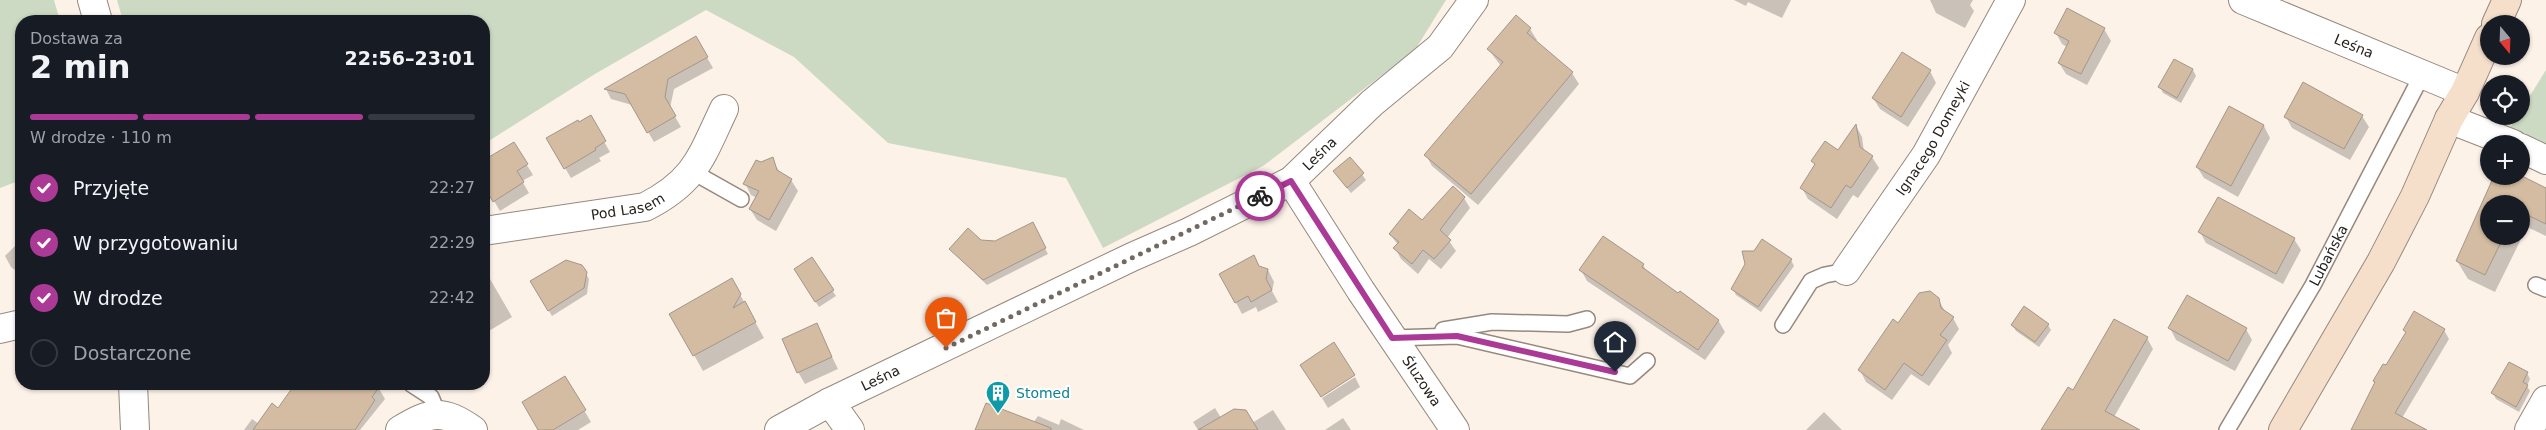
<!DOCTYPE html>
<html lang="pl">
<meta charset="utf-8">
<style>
body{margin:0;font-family:"DejaVu Sans",sans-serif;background:#242831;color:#f1f3f6;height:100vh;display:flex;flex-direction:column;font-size:19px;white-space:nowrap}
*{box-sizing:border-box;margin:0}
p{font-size:16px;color:#9ea1a6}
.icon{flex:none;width:28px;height:28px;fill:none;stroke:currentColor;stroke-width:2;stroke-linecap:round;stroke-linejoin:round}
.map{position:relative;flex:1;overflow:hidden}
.side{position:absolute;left:15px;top:15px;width:475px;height:375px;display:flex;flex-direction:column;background:#171b24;border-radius:20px;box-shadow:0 1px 4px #0004}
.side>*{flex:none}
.needle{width:32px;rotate:161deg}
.tools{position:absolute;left:2480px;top:15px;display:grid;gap:10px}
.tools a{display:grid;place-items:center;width:50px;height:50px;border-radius:50%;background:#171b24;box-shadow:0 1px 4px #0004;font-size:25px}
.pin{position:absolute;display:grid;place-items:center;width:42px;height:42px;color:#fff;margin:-51px -21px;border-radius:50% 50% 50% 0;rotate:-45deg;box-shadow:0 0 5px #0007}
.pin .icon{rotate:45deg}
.courier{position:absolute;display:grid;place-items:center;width:50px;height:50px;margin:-25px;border:4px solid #ab3a97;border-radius:50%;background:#fff;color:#222;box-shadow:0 1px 6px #0007}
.overview em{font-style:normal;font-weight:700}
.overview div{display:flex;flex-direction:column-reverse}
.overview{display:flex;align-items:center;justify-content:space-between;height:85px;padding:0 15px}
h1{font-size:32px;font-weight:700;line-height:38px}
.bar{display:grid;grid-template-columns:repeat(4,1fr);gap:8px 5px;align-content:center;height:60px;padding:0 15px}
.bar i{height:6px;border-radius:4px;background:#363941}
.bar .on{background:#ab3a97}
.bar p{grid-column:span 4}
ol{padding:0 15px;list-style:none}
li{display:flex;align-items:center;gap:15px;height:55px}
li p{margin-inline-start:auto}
li .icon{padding:5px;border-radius:50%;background:#ab3a97;color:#fff;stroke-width:4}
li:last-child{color:#9ea1a6}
li i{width:28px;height:28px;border:2px solid #363941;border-radius:50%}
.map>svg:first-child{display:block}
.green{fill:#cddac3}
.shadow{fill:#0003;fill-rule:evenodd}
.building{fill:#d3bca1;stroke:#a2978a}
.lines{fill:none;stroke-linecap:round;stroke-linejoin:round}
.lane-casing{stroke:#95897e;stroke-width:18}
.street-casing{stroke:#95897e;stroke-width:30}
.secondary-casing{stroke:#95897e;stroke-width:30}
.lane{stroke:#fff;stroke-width:15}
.street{stroke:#fff;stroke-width:28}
.secondary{stroke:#f5dfcb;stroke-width:28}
.done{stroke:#716a63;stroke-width:5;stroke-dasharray:0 9}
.route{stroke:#ab3a97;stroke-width:6}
.labels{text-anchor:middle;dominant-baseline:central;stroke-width:4;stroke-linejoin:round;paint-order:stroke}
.street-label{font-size:14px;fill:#26211c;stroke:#fff}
.culture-label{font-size:14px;fill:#0d838f;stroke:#fff;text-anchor:start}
</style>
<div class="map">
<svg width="2546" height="430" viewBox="0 0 2546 430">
<rect width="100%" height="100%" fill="#fdf2e8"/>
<path class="green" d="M 0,0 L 54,0 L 60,21 L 21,21 L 21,180 L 0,188 Z
M 117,0 L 1446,0 L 1415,50 L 1263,166 L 1103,248 L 1066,178 L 888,143 L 794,57 L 706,10 L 595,74 L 484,144 L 484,21 L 123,21 Z
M 2546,70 L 2546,160 L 2503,139 L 2517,116 L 2521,116 L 2521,110 Z"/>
<path class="shadow" d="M 1734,0 L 1791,0 L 1782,18 L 1748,2 L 1746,6 Z
M 1930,0 L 1973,0 L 1970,5 L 1974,11 L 1965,28 L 1936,13 Z
M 1516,17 L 1530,29 L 1537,40 L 1535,42 L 1572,73 L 1579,84 L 1478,205 L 1432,166 L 1426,155 L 1501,66 L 1488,49 Z
M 2104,29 L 2111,41 L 2087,85 L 2066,74 L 2059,63 L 2067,47 L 2062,44 L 2056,33 Z
M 696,38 L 713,68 L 674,89 L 670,108 L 681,127 L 654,142 L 632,105 L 611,99 L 606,89 Z
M 2174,61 L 2193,70 L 2196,76 L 2181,103 L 2163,93 L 2160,87 Z
M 1930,71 L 1936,83 L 1908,127 L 1880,109 L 1873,98 Z
M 2230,108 L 2264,126 L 2270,138 L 2238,197 L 2204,178 L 2197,167 Z
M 2362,116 L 2369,127 L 2350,160 L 2292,128 L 2286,117 Z
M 590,117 L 610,152 L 599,158 L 601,161 L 571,178 L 548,139 Z
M 1856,126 L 1862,137 L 1864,152 L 1872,157 L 1879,168 L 1858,198 L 1853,195 L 1837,219 L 1808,199 L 1802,188 L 1815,166 L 1813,161 L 1839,152 Z
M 514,144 L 533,175 L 522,181 L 529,193 L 500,211 L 484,184 L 484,162 Z
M 1350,158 L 1366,180 L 1351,193 L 1338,177 Z
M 772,159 L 780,173 L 791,180 L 798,191 L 776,231 L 757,220 L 750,209 L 757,198 L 751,195 L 745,183 L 761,164 Z
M 2496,176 L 2546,188 L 2546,236 L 2527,227 L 2495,292 L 2468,279 L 2457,261 ZM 2489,204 L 2521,204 L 2521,236 L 2489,236 Z
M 1464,198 L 1470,208 L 1447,238 L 1456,251 L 1441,269 L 1429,259 L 1418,274 L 1401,259 L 1395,248 L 1398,245 L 1390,234 L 1422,222 Z
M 2219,199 L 2294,239 L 2301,250 L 2283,284 L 2206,243 L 2200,232 Z
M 1032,224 L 1048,254 L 987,285 L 950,249 L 980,241 L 996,243 Z
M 21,240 L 21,275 L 11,267 L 5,256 Z
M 812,259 L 836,296 L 819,307 L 798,275 Z
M 1791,260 L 1794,266 L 1761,312 L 1736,295 L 1733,289 Z
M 1643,265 L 1647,272 L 1718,320 L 1725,332 L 1705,360 L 1587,281 L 1581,270 Z
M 581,266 L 589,279 L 587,294 L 552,316 L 531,281 Z
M 1259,267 L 1268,270 L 1274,282 L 1272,291 L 1278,302 L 1258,312 L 1256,307 L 1242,314 L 1221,274 Z
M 486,272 L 512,317 L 484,334 L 484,273 Z
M 732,280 L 764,338 L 703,371 L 671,314 Z
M 1938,299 L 1946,313 L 1953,318 L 1959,329 L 1948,345 L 1952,353 L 1929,386 L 1911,374 L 1892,400 L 1866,382 L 1860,370 L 1899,324 Z
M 816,324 L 838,369 L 805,384 L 798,372 Z
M 2012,325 L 2048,325 L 2051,330 L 2039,347 L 2016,331 Z
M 2170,328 L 2246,329 L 2252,340 L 2235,371 L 2176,340 Z
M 2404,330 L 2444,330 L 2449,339 L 2402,418 L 2424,430 L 2352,430 L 2376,384 L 2374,381 L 2386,367 L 2406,333 Z
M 2147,338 L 2153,349 L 2114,417 L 2137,430 L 2043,430 L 2073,392 Z
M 2527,373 L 2530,379 L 2527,386 L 2530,391 L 2519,412 L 2496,399 L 2493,393 Z
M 1355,377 L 1360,387 L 1328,408 L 1322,398 Z
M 565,378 L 591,422 L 578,430 L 540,430 Z
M 306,384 L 380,384 L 378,387 L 385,399 L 360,430 L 244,430 L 252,419 L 259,424 L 279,409 L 299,393 Z
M 1215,408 L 1221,418 L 1252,423 L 1273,410 L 1286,430 L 1198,430 L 1193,422 Z
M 1824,412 L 1842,430 L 1806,430 Z
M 1038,416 L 1059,425 L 1061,419 L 1084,430 L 977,430 L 1033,423 Z
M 1343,418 L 1351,430 L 1325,430 Z"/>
<path class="building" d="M 2067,8 L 2105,28 L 2081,74 L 2058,63 L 2069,41 L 2054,33 Z
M 1516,15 L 1531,28 L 1527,33 L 1573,72 L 1471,194 L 1424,155 L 1503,62 L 1487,49 Z
M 696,36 L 708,57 L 668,79 L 665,97 L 676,116 L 647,133 L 625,94 L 604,89 Z
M 1902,52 L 1931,70 L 1901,117 L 1872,98 Z
M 2174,59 L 2193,69 L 2177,98 L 2158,87 Z
M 2303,82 L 2363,115 L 2344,149 L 2284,117 Z
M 2229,106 L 2264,125 L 2231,186 L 2196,167 Z
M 591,115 L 606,141 L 595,148 L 596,150 L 564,169 L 546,138 L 578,120 L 579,122 Z
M 1856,124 L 1860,147 L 1873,156 L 1851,188 L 1846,185 L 1831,208 L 1800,188 L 1815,164 L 1811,161 L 1825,141 L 1838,150 Z
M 514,142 L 528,164 L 517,171 L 524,182 L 493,202 L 484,186 L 484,160 Z
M 773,157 L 777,170 L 792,179 L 769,220 L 749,209 L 759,191 L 743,184 L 756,160 L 761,162 Z
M 1350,157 L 1364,173 L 1347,188 L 1333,171 Z
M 2494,176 L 2522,176 L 2546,188 L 2546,224 L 2521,212 L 2521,204 L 2489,204 L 2489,236 L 2504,236 L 2485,275 L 2456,261 Z
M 1453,186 L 1465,197 L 1440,230 L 1451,240 L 1434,259 L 1423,250 L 1412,264 L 1393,248 L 1399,242 L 1389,234 L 1409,209 L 1422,220 Z
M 2218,197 L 2295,238 L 2276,274 L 2198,232 Z
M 1033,222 L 1046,248 L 983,280 L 949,249 L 968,228 L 981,240 L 995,241 Z
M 1603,236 L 1644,264 L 1642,267 L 1678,293 L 1680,291 L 1719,320 L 1698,350 L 1579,270 Z
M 1762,239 L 1792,259 L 1758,307 L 1731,289 L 1745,264 L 1742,251 L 1754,251 Z
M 1254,255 L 1259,266 L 1268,269 L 1266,279 L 1272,290 L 1251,302 L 1248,296 L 1235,303 L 1219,274 Z
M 812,257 L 834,290 L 815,302 L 794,269 Z
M 566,260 L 582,265 L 587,272 L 584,288 L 548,311 L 530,281 Z
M 732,278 L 741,294 L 733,308 L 745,301 L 756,322 L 693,356 L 669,314 Z
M 1930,291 L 1939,298 L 1941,308 L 1954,317 L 1940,335 L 1947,340 L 1922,376 L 1904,363 L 1885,390 L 1858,370 L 1893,319 L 1898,323 L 1919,293 Z
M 2187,295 L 2247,328 L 2228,361 L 2168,328 Z
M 2024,306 L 2049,324 L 2035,342 L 2011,325 Z
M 2414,311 L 2445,329 L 2395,413 L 2427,430 L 2351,430 L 2375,382 L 2373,381 L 2383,364 L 2386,365 L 2406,332 L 2403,330 Z
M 2114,319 L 2148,337 L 2105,411 L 2140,430 L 2041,430 L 2068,387 L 2073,390 Z
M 817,323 L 832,357 L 797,373 L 782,339 Z
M 1334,342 L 1355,375 L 1321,397 L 1300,365 Z
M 2509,362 L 2528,372 L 2523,382 L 2528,385 L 2516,407 L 2491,393 Z
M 565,376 L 586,410 L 553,430 L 538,430 L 522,402 Z
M 295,384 L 381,384 L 372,397 L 375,400 L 355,430 L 253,430 L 272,403 L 278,408 Z
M 986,403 L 1051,428 L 1051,430 L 975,430 Z
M 1234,409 L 1246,410 L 1258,430 L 1198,430 Z"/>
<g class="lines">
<defs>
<g id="lane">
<path d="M 693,172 L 741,199"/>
<path d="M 2536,285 L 2546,289"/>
<path d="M 1783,325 L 1811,281 L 1825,275 L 1846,271"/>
<path d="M 1443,330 L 1492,322 L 1568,324 L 1587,319"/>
<path d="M 1392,338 L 1457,336 L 1630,376 L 1647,361"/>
<path d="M 411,384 L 431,397 L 438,414"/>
<path id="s1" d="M 2227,430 L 2313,285 L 2422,75"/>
</g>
<g id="street">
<path d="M 92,0 L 98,21"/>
<path id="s2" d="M 2243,0 L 2465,92"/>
<path d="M 2449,119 L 2513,144"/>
<path d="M 2521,148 L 2546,160"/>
<path id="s3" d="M 1291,181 L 1361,291 L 1455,430"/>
<path id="s4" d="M 484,231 L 645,207 C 696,181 701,157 724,109"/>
<path id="s5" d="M 1846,271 L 1926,155 L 2011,0"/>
<path d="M 0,329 L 21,324"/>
<path d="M 133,384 L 135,430"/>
<path d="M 830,402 L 850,430"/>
<path d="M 400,430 C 431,411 443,409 473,430"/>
<path id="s6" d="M 779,430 L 830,402 L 1132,257 L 1189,232 L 1291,181 L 1372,103 L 1440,47 L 1474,0"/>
<path d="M 2529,430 L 2546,400"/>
</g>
<path id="secondary" d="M 2496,24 L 2507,0
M 2283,430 L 2381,262 L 2415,196 L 2449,119 L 2465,92 L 2489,38"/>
</defs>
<use href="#lane" class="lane-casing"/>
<use href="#street" class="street-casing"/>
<use href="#secondary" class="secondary-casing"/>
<use href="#lane" class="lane"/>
<use href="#street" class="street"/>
<use href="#secondary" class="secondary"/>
</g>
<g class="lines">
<path class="done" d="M 946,348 L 1260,196"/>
<path class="route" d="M 1260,196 L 1291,181 L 1392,338 L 1457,336 L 1615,372"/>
</g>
<defs>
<symbol id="building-pin" viewBox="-11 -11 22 30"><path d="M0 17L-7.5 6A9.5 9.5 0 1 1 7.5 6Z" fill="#0f9aa8" stroke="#fff"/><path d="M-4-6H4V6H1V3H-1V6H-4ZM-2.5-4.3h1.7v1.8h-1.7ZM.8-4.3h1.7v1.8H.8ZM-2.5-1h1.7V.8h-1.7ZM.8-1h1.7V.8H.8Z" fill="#fff"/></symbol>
</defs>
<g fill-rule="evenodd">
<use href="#building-pin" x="984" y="379" width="28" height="38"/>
</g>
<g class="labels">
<g class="street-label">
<text stroke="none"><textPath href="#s2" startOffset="120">Leśna</textPath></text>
<text stroke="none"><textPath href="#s5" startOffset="159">Ignacego Domeyki</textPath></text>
<text stroke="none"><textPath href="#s6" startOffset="609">Leśna</textPath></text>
<text stroke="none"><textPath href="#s4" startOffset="146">Pod Lasem</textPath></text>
<text stroke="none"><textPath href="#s1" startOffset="202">Lubańska</textPath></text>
<text stroke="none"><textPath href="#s6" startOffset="114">Leśna</textPath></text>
<text stroke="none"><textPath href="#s3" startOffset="239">Śluzowa</textPath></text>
</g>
<g class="culture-label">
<text x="1016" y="393">Stomed</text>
</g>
</g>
</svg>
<div class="tools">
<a><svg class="needle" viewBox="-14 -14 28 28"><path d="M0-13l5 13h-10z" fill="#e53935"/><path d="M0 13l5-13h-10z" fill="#9ea1a6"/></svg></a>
<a><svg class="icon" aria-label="locate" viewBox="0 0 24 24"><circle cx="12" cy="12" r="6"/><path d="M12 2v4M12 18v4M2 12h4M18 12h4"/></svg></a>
<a>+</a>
<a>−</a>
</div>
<div class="pin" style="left:946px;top:348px;background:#ea580c"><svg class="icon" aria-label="bag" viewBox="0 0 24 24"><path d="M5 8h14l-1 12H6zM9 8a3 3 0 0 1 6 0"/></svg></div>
<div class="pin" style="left:1615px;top:372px;background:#1f2937"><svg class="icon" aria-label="home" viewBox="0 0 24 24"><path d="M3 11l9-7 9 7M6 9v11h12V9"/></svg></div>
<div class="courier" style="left:1260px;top:196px"><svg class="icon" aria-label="bike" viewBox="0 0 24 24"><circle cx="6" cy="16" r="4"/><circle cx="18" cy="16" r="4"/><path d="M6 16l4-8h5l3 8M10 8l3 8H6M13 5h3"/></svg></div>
<section class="side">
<div class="overview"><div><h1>2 min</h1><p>Dostawa za</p></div><em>22:56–23:01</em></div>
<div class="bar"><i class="on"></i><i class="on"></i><i class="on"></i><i></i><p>W drodze · 110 m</p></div>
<ol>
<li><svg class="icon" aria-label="check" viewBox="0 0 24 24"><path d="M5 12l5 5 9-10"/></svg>Przyjęte<p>22:27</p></li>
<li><svg class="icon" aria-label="check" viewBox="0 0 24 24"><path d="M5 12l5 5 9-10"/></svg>W przygotowaniu<p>22:29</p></li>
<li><svg class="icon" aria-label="check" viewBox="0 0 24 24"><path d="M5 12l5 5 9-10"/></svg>W drodze<p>22:42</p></li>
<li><i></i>Dostarczone</li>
</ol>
</section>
</div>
